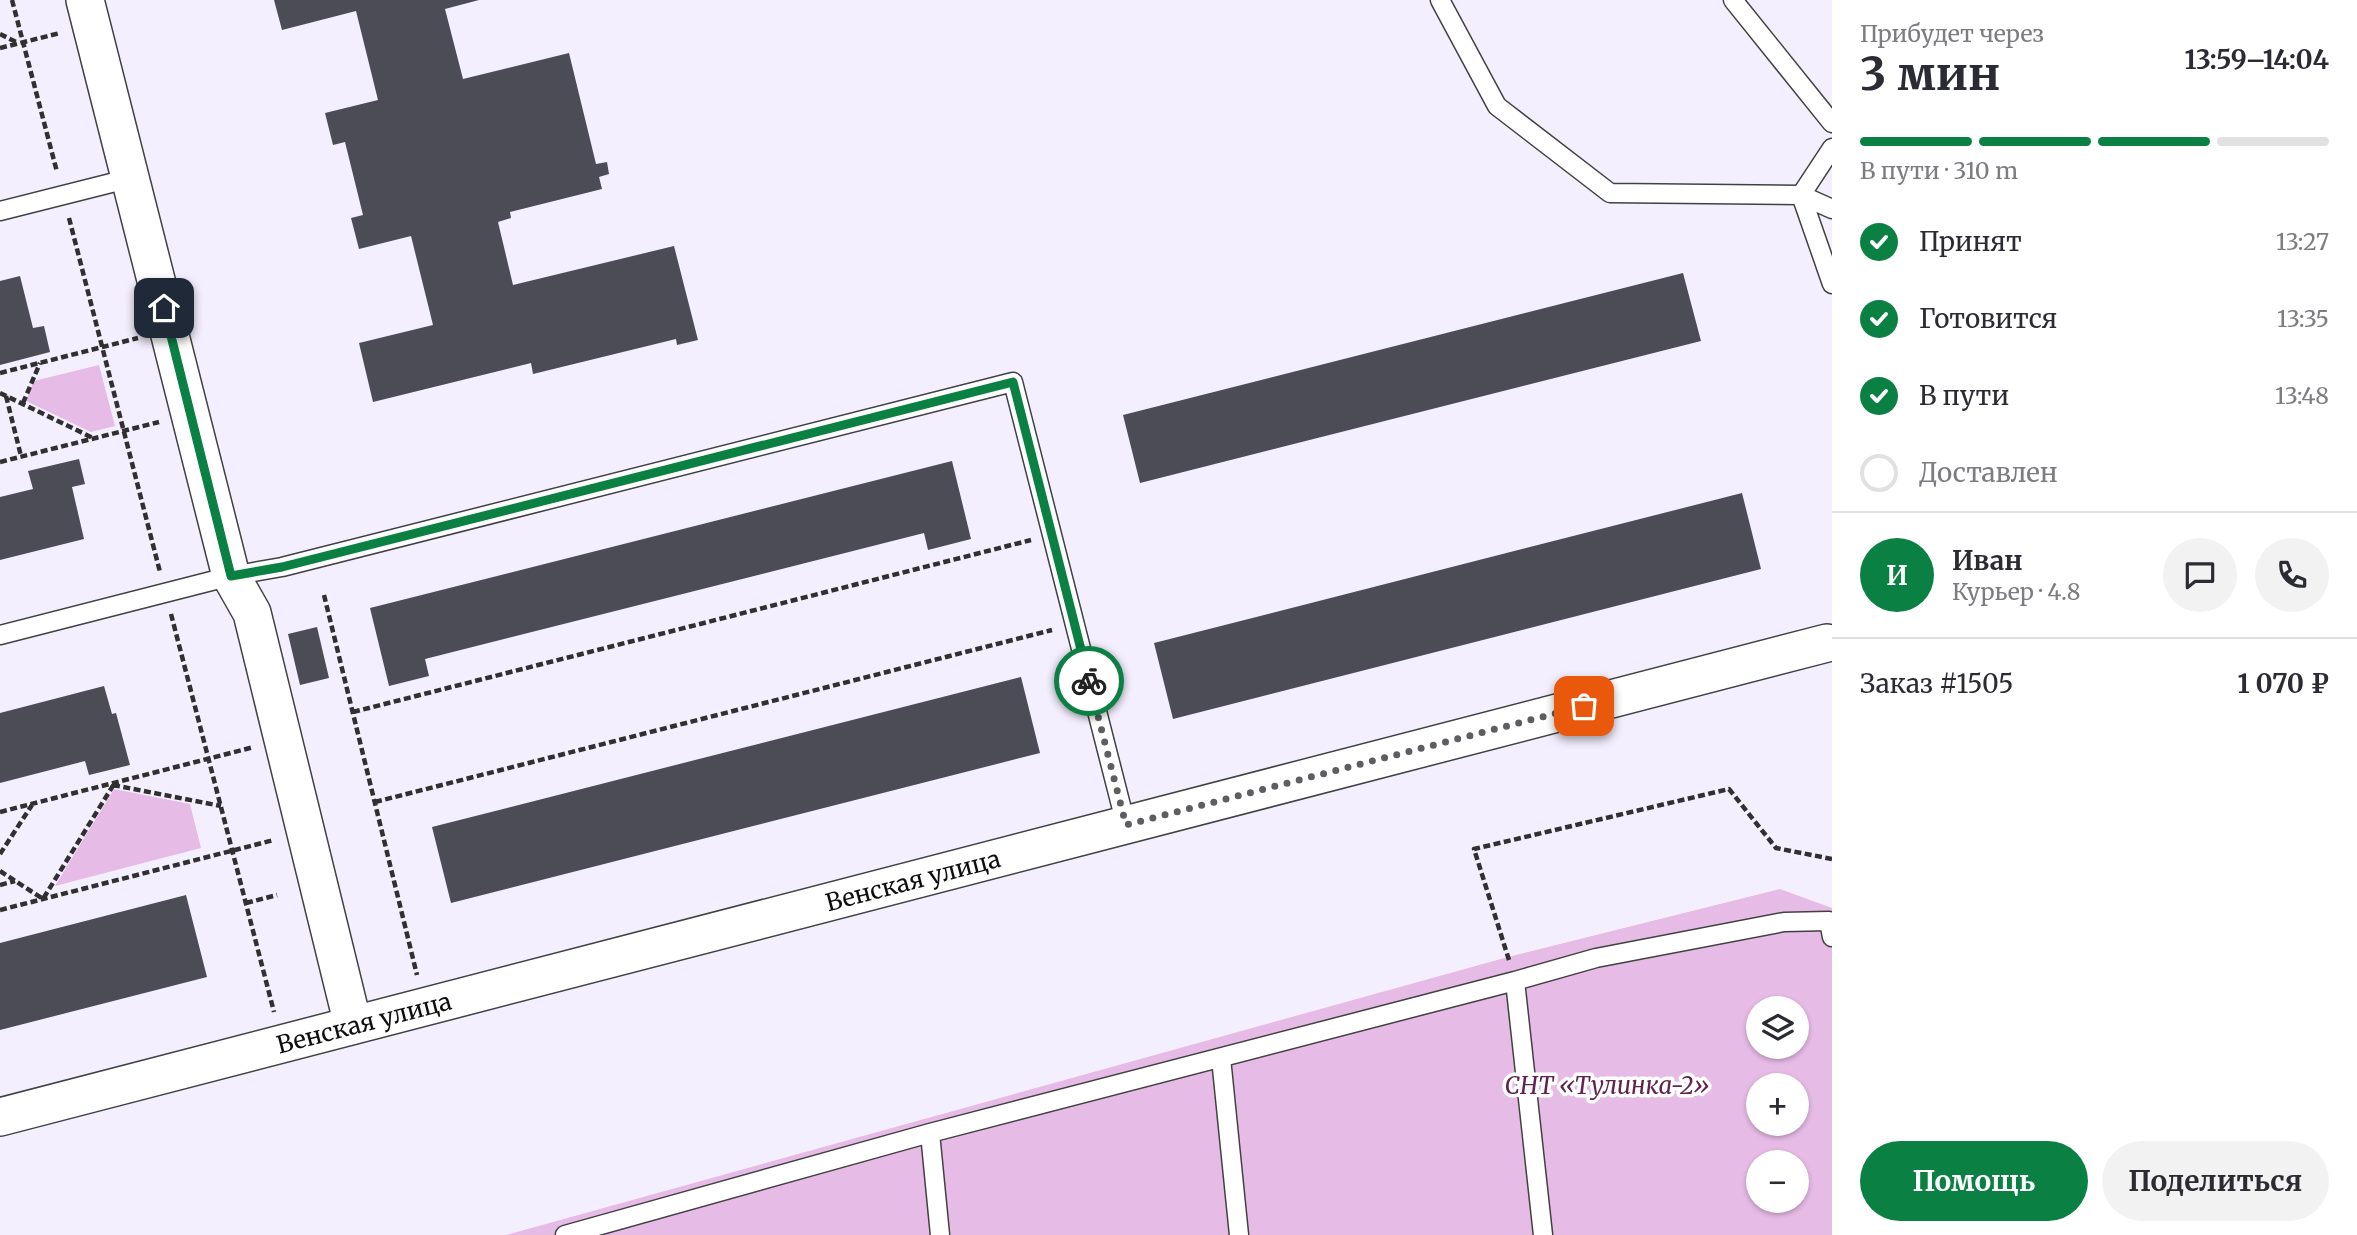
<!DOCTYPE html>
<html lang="ru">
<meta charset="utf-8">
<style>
body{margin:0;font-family:Merriweather,serif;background:#f2f2f3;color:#2b2b33;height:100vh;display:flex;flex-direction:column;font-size:26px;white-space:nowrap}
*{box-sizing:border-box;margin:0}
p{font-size:23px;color:#7c7c81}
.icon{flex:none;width:38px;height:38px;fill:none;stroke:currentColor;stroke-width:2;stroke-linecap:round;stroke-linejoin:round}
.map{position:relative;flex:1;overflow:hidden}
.details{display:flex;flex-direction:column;background:#fff;width:525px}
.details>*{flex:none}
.fabs{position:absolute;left:1746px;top:996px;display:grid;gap:14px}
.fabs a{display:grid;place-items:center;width:63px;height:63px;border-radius:50%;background:#fff;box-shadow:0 2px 5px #0004;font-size:35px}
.pin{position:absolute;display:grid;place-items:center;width:60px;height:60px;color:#fff;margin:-30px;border-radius:14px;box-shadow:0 4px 10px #0006}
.courier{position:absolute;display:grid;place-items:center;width:70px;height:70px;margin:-35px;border:5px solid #0b8043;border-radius:50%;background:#fff;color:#222;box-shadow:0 2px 9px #0007}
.summary em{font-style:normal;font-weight:700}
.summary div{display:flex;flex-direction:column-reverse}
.summary{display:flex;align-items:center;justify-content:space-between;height:119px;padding:0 28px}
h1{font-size:46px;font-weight:700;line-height:52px}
.bar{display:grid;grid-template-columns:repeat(4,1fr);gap:10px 7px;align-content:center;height:84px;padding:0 28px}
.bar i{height:9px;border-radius:5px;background:#e1e1e2}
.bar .selected{background:#0b8043}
.bar p{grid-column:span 4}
.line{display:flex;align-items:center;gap:18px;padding:0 28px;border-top:2px solid #e1e1e2}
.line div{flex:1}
.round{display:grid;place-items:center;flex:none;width:74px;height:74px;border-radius:37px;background:#f2f2f3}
ol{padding:0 28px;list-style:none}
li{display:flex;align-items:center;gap:21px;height:77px}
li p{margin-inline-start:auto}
li .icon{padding:7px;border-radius:50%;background:#0b8043;color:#fff;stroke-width:4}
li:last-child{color:#7c7c81}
li i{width:38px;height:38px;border:4px solid #e1e1e2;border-radius:50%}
.action{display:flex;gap:14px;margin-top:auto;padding:14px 28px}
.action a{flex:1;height:80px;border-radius:42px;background:#0b8043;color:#fff;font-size:28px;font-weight:700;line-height:80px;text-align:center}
.action a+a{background:#f2f2f3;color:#2b2b33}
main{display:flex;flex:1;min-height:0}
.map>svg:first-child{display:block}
.green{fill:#e6bbe6;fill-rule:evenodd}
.building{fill:#4b4c56}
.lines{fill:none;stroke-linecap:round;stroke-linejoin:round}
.lane-casing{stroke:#414141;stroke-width:21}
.street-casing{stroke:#414141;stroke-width:40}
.path{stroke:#303030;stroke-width:4.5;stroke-dasharray:7 3.5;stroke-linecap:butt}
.lane{stroke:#fff;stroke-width:18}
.street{stroke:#fff;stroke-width:37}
.done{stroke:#5e5d62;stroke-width:7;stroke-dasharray:0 12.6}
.route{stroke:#0b8043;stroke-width:9}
.labels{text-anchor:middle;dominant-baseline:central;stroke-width:7;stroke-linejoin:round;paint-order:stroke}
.street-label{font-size:24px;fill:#0e0e0e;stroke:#fff}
.park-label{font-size:24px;font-style:italic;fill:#61224d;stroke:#fff}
</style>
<main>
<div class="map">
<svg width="1832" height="1235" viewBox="0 0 1832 1235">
<rect width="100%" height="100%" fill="#f4effe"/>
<path class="green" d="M 99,365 L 115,426 L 91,432 L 26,401 L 34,381 Z
M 114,789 L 190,804 L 201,848 L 55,886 Z
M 1780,889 L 1832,908 L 1832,1235 L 506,1235 L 1508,957 ZM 1759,1008 L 1797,1008 L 1797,1046 L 1759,1046 ZM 1759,1085 L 1797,1085 L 1797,1124 L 1759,1124 ZM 1759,1162 L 1797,1162 L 1797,1200 L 1759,1200 Z"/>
<path class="building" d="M 274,0 L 479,0 L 445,9 L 463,79 L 569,53 L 596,164 L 607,162 L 609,174 L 599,177 L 602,189 L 510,212 L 511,218 L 498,222 L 513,285 L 674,246 L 698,340 L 677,345 L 676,339 L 533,374 L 531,363 L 373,402 L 359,343 L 433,325 L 411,236 L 359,249 L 351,218 L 363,215 L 345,142 L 333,145 L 325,113 L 378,100 L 356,11 L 282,30 Z
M 1683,273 L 1701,341 L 1140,483 L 1123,415 Z
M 20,276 L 33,328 L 44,326 L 50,352 L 0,365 L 0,281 Z
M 79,459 L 85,484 L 72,487 L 84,539 L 0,560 L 0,497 L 33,489 L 28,471 Z
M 952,461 L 971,539 L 928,550 L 924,533 L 425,659 L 429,676 L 389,686 L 370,608 Z
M 1742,493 L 1761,569 L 1173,719 L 1154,643 Z
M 317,627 L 329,678 L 300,685 L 288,634 Z
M 1021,677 L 1040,753 L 451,903 L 432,827 Z
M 104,686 L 112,714 L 116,713 L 130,765 L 89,775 L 85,761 L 0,783 L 0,713 Z
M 186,895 L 207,977 L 0,1030 L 0,943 Z"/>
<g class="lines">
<defs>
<path id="lane" d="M 1440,0 L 1497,106 L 1610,193 L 1801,195 L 1832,148
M 1733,0 L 1832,123
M 1832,209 L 1801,195 L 1832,284
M 0,211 L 131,178
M 0,635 L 231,576 L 282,567 L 1013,382 L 1126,825
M 1515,981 L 1543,1235
M 1221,1058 L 1239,1235
M 930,1133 L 940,1235
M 565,1235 L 930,1133 L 1515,981 L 1596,958 L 1784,922 L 1829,921 L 1832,937"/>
<g id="street">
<path d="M 85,0 L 231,576 L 252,613 L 353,1025"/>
<path id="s1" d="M 0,1117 L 1827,643"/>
</g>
</defs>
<use href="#lane" class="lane-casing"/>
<use href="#street" class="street-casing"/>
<path class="path" d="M 12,0 L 57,172
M 0,34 L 18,43
M 0,48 L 60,33
M 69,218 L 160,572
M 0,373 L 138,338
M 0,393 L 93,438
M 6,396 L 21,456
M 23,403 L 40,363
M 0,462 L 159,422
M 324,595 L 417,975
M 171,614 L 274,1012
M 353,712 L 1031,540
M 113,785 L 221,806
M 375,802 L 1052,630
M 0,812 L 254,747
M 0,854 L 32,805
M 0,871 L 43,899 L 114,784
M 0,885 L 15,881
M 246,903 L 277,895
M 0,910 L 274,840
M 1509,960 L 1474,849 L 1729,789 L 1776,848 L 1832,859"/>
<use href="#lane" class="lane"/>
<use href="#street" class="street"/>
</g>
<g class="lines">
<path class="done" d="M 1089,681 L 1126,825 L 1584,706"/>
<path class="route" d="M 164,308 L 231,576 L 282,567 L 1013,382 L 1089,681"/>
</g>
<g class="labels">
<g class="street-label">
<text stroke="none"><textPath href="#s1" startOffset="943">Венская улица</textPath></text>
<text stroke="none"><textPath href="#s1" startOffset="376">Венская улица</textPath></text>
</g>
<g class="park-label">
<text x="1607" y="1085">СНТ «Тулинка-2»</text>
</g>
</g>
</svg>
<div class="fabs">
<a><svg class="icon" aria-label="layers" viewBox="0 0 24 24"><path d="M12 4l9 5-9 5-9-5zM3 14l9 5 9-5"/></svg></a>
<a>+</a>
<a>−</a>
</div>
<div class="pin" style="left:1584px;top:706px;background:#ea580c"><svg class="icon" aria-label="bag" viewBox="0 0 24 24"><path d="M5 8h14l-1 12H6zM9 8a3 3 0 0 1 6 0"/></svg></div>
<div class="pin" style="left:164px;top:308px;background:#1f2937"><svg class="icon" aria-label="home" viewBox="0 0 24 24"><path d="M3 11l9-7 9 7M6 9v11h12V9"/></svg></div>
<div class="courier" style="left:1089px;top:681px"><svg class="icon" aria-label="bike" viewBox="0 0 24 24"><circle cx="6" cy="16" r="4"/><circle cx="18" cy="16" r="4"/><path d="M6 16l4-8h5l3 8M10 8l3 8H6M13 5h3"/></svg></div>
</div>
<section class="details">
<div class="summary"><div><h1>3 мин</h1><p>Прибудет через</p></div><em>13:59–14:04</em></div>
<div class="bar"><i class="selected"></i><i class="selected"></i><i class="selected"></i><i></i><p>В пути · 310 m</p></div>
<ol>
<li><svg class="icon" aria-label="check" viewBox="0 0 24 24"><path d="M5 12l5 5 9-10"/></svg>Принят<p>13:27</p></li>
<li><svg class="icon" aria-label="check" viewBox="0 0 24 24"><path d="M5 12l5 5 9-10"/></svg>Готовится<p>13:35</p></li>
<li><svg class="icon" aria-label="check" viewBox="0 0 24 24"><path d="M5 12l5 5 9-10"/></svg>В пути<p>13:48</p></li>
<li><i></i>Доставлен</li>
</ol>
<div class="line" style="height:126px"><b class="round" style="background:#0b8043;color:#fff">И</b><div><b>Иван</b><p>Курьер · 4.8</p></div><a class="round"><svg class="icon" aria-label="chat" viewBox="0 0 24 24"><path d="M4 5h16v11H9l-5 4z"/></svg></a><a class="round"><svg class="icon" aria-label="phone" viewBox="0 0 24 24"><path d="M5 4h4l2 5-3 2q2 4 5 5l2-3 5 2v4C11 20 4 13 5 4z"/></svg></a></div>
<div class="line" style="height:91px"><div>Заказ #1505</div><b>1 070 ₽</b></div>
<div class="action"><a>Помощь</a><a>Поделиться</a></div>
</section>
</main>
